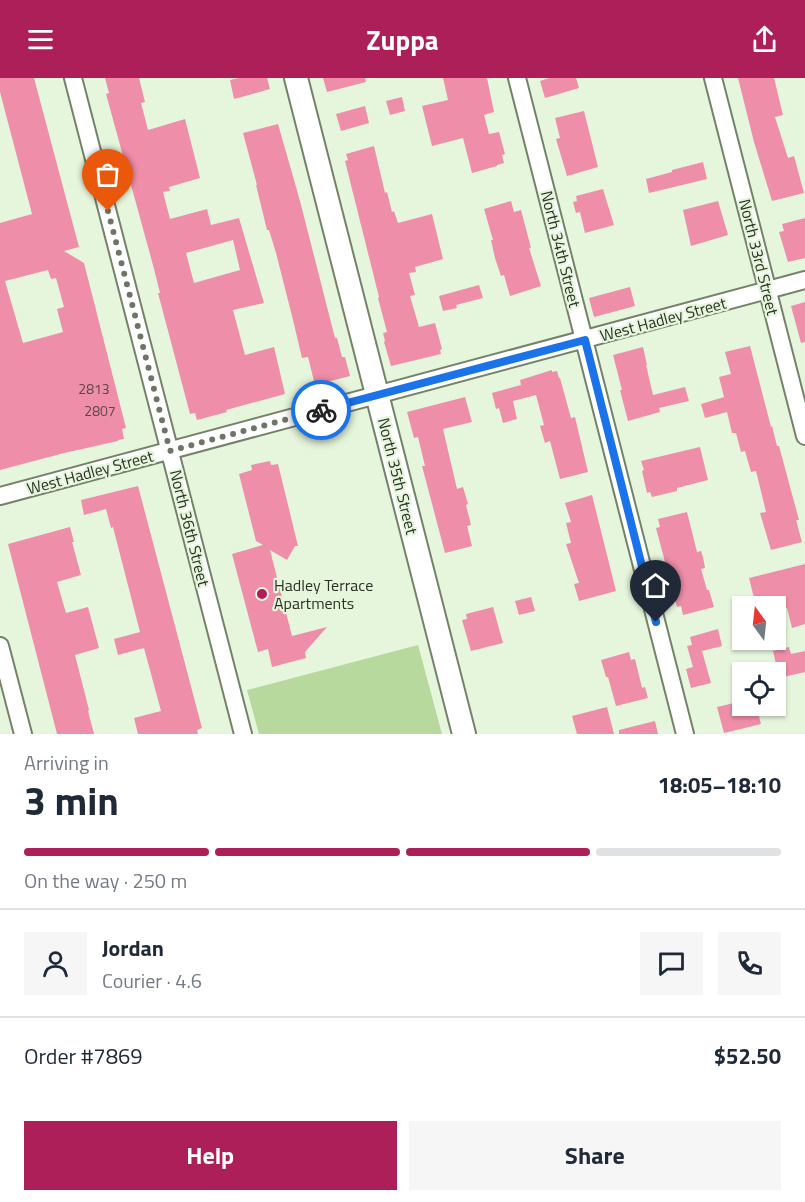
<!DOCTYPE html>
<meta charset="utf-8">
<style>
body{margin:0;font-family:"Titillium Web",sans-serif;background:#f6f6f7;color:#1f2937;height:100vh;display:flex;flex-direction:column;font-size:22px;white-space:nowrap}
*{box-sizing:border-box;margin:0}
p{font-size:20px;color:#747a83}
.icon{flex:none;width:33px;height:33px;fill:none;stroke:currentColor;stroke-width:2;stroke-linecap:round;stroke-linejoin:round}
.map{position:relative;height:656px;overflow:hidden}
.drawer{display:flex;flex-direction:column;background:#fff;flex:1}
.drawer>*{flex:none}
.needle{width:39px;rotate:345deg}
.buttons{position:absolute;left:732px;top:518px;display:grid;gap:12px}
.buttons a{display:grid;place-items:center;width:54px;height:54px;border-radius:0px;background:#fff;box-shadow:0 2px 4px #0004;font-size:30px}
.pin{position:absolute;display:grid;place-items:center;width:51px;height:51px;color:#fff;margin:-62px -26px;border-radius:50% 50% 50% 0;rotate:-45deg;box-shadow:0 0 6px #0007}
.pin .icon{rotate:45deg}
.courier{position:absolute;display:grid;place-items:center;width:60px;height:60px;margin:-30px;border:4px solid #1a73e8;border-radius:50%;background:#fff;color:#222;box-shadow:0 2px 8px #0007}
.head em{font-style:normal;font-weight:700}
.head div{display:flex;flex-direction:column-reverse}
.head{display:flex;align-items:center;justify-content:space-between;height:102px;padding:0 24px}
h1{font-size:39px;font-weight:700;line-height:45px}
.bar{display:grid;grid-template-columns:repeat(4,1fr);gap:9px 6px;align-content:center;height:72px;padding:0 24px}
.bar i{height:8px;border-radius:4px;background:#e0e1e3}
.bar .active{background:#ad1f59}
.bar p{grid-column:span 4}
.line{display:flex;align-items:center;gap:15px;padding:0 24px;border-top:2px solid #e0e1e3}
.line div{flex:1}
.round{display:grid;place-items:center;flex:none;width:63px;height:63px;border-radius:0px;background:#f6f6f7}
.primary-button{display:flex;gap:12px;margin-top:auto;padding:12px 24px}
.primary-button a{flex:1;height:69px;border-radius:0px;background:#ad1f59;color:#fff;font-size:24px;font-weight:700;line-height:69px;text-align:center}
.primary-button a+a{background:#f6f6f7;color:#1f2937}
header{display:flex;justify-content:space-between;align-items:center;height:78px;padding:0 24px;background:#ad1f59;color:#fff;font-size:27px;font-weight:700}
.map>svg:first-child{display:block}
.green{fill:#b7d99e}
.building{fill:#ef8ea9;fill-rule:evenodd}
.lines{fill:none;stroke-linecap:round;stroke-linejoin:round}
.minor-casing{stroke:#74826a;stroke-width:20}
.secondary-casing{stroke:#74826a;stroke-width:26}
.minor{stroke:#fff;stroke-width:16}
.secondary{stroke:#fff;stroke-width:22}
.done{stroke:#6d7666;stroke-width:6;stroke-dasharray:0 10.8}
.route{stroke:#1a73e8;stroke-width:8}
.poi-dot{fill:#ad1f59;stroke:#e6f6dc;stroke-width:2}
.labels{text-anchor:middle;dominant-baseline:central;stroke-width:4.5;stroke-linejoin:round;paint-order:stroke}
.number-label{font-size:14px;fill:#5d4848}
.street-label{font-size:16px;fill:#2c3127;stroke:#e6f6dc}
.poi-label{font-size:16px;fill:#2c3127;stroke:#e6f6dc;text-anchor:start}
</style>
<header><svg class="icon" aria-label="menu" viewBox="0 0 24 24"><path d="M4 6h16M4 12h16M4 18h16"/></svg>Zuppa<svg class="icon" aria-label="share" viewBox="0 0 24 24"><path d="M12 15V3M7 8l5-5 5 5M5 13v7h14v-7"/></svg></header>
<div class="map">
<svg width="805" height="656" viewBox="0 0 805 656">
<rect width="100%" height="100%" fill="#e6f6dc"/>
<path class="green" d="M 418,567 L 442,656 L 259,656 L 247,612 Z"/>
<path class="building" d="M 0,0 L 34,0 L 79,169 L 64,173 L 84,185 L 126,350 L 122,351 L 124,361 L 118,362 L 118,363 L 64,375 L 0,392 L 0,145 L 32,136 L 0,14 ZM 48,192 L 51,201 L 56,200 L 64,229 L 57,231 L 63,254 L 23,265 L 5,203 Z
M 105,0 L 139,0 L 145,24 L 141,25 L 148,52 L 185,41 L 200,100 L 169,109 L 170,113 L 163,114 L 170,141 L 207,131 L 211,147 L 239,140 L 264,225 L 233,232 L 245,277 L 274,269 L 285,316 L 226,332 L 227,334 L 197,342 L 195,335 L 190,336 L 158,215 L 160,215 L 153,187 L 106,16 L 109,15 ZM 233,162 L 240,192 L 194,205 L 186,175 Z
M 239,0 L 267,0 L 270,11 L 234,21 L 230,2 Z
M 323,0 L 365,0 L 366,4 L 327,14 Z
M 443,0 L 487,0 L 494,34 L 484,37 L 489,56 L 499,54 L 505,76 L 502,77 L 504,85 L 497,87 L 497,88 L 472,95 L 463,60 L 432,68 L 422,28 L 448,22 Z
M 549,0 L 576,0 L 579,10 L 545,20 L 540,3 Z
M 738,0 L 774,0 L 783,37 L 775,39 L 788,80 L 794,78 L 804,115 L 772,123 L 754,64 Z
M 402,19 L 405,33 L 390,37 L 386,23 Z
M 365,28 L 369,45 L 341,53 L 336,36 Z
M 584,33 L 598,89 L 567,98 L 556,61 L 560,60 L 555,40 Z
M 278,46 L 300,123 L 335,260 L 337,260 L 342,279 L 345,279 L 350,298 L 315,307 L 308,279 L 302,280 L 293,242 L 276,175 L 269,152 L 267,152 L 256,107 L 257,107 L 243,55 Z
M 374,68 L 385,115 L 387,114 L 392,134 L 394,133 L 398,145 L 432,136 L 443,181 L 415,189 L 416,194 L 409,195 L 415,217 L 410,218 L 419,249 L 435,245 L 442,271 L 440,272 L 441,276 L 391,288 L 384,264 L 385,263 L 383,255 L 387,254 L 378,220 L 379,219 L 345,83 L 348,82 L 346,76 Z
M 703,84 L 707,101 L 649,115 L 646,101 L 672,94 L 672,92 Z
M 603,111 L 614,147 L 585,155 L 580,134 L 576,135 L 573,124 L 577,123 L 576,118 Z
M 511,123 L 514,134 L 521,132 L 531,170 L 529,170 L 541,208 L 510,218 L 504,197 L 501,198 L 495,180 L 491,162 L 493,162 L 484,131 Z
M 718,123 L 728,157 L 691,168 L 683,132 Z
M 805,140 L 805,180 L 788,184 L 779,154 L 784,153 L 782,146 Z
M 479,207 L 483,220 L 456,227 L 457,230 L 443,233 L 439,218 Z
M 630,209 L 635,228 L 594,239 L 589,220 Z
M 805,224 L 805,264 L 801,265 L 791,228 Z
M 750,268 L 771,349 L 772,348 L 777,368 L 779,368 L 799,442 L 796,442 L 802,464 L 771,472 L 760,435 L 766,434 L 756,393 L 751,394 L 745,373 L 741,374 L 736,355 L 732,355 L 727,334 L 705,340 L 701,326 L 724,319 L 719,299 L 731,296 L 725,274 Z
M 643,269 L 647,287 L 646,287 L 653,317 L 685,309 L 689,323 L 659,330 L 660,334 L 628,343 L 620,312 L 622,312 L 613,277 Z
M 552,292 L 552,294 L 557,293 L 559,300 L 560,300 L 571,340 L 575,339 L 588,394 L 560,401 L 550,363 L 545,365 L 540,348 L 544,347 L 536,317 L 513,323 L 517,341 L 503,345 L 499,330 L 496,331 L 492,315 L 521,307 L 520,302 Z
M 465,319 L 472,344 L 443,351 L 457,411 L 463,409 L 468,426 L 466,427 L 471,447 L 467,448 L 472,468 L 445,475 L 422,388 L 425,388 L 418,359 L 414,360 L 407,334 Z
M 700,369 L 708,402 L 677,410 L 677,413 L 652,419 L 650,414 L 647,415 L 642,393 L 644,392 L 641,383 Z
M 270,383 L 271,387 L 278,386 L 298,468 L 295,468 L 287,482 L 270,472 L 292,558 L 327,549 L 305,574 L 306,580 L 272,589 L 268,571 L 258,574 L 232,476 L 263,467 L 256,463 L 239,396 L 252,392 L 251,387 Z
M 138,408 L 202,650 L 197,652 L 198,656 L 138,656 L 134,640 L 161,633 L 144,570 L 118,577 L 114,561 L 140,554 L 113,449 L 111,450 L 106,431 L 84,437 L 81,422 Z
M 592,417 L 616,513 L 579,523 L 574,506 L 579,505 L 566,466 L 571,465 L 566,445 L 571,444 L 565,425 Z
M 687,434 L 697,474 L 701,473 L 703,479 L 705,490 L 701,491 L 707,512 L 709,512 L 714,529 L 683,537 L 681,528 L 677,529 L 656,450 L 660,449 L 658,441 Z
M 70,449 L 74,464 L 72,464 L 81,497 L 57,504 L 66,535 L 88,529 L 99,570 L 75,577 L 89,632 L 88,633 L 94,656 L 57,656 L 8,466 Z
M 805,486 L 805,546 L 792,550 L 787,530 L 784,530 L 783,528 L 756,528 L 749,500 Z
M 531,519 L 535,533 L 519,537 L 515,523 Z
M 493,529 L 503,565 L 471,573 L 462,542 L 467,541 L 466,536 Z
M 718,551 L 722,568 L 702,573 L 711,605 L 691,610 L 686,591 L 693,589 L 687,568 L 692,567 L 690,559 Z
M 789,569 L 791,576 L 805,573 L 805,594 L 779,600 L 773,573 Z
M 629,574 L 631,582 L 635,581 L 642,610 L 645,609 L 648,620 L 616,628 L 608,599 L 606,599 L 601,582 Z
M 742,623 L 742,627 L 756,627 L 761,646 L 724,655 L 717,629 Z
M 607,629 L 614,656 L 577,656 L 572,638 Z
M 655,643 L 658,656 L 619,656 L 619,652 Z"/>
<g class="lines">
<defs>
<path id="minor" d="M 73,0 L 243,656
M 517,0 L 685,656
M 713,0 L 805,358
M 0,418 L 805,202
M 0,568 L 23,656"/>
<path id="secondary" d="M 296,0 L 464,656"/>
</defs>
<use href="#minor" class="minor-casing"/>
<use href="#secondary" class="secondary-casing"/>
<use href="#minor" class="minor"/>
<use href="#secondary" class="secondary"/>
</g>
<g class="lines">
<path class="done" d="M 108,133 L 170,373 L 321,332"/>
<path class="route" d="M 321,332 L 585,262 L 656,544"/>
</g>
<circle class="poi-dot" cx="262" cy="516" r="6"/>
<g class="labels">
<g class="number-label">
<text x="94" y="310">2813</text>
<text x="100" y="332">2807</text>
</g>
<g class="street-label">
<text transform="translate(561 171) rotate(76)">North 34th Street</text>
<text transform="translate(759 179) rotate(76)">North 33rd Street</text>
<text transform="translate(663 241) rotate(-15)">West Hadley Street</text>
<text transform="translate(90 394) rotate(-15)">West Hadley Street</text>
<text transform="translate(398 398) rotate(76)">North 35th Street</text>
<text transform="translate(190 450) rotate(76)">North 36th Street</text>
</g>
<g class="poi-label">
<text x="274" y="507">Hadley Terrace<tspan x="274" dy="18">Apartments</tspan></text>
</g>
</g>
</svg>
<div class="buttons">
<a><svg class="needle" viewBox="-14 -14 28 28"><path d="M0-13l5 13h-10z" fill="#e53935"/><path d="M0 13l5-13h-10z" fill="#747a83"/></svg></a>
<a><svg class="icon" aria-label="locate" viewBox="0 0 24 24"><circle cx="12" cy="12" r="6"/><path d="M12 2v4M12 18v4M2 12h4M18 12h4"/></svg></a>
</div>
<div class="pin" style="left:108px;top:133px;background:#ea580c"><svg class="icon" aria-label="bag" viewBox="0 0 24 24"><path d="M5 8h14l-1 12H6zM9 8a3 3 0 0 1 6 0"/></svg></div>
<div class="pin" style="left:656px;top:544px;background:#1f2937"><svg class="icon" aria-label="home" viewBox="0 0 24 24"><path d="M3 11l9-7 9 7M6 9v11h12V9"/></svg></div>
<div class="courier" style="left:321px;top:332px"><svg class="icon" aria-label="bike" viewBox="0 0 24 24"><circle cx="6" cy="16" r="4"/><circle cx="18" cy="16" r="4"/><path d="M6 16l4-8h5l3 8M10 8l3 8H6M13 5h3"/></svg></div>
</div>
<section class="drawer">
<div class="head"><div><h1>3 min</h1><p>Arriving in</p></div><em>18:05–18:10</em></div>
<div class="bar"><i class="active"></i><i class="active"></i><i class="active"></i><i></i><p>On the way · 250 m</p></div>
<div class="line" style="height:108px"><a class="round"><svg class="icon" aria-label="person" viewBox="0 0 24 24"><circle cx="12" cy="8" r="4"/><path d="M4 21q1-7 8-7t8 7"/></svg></a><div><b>Jordan</b><p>Courier · 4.6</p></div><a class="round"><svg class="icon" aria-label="chat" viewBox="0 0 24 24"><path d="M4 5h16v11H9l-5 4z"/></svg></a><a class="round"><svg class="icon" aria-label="phone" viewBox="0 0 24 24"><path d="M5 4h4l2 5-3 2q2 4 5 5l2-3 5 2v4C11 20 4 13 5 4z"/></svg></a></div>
<div class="line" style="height:78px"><div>Order #7869</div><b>$52.50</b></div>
<div class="primary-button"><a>Help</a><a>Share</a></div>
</section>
